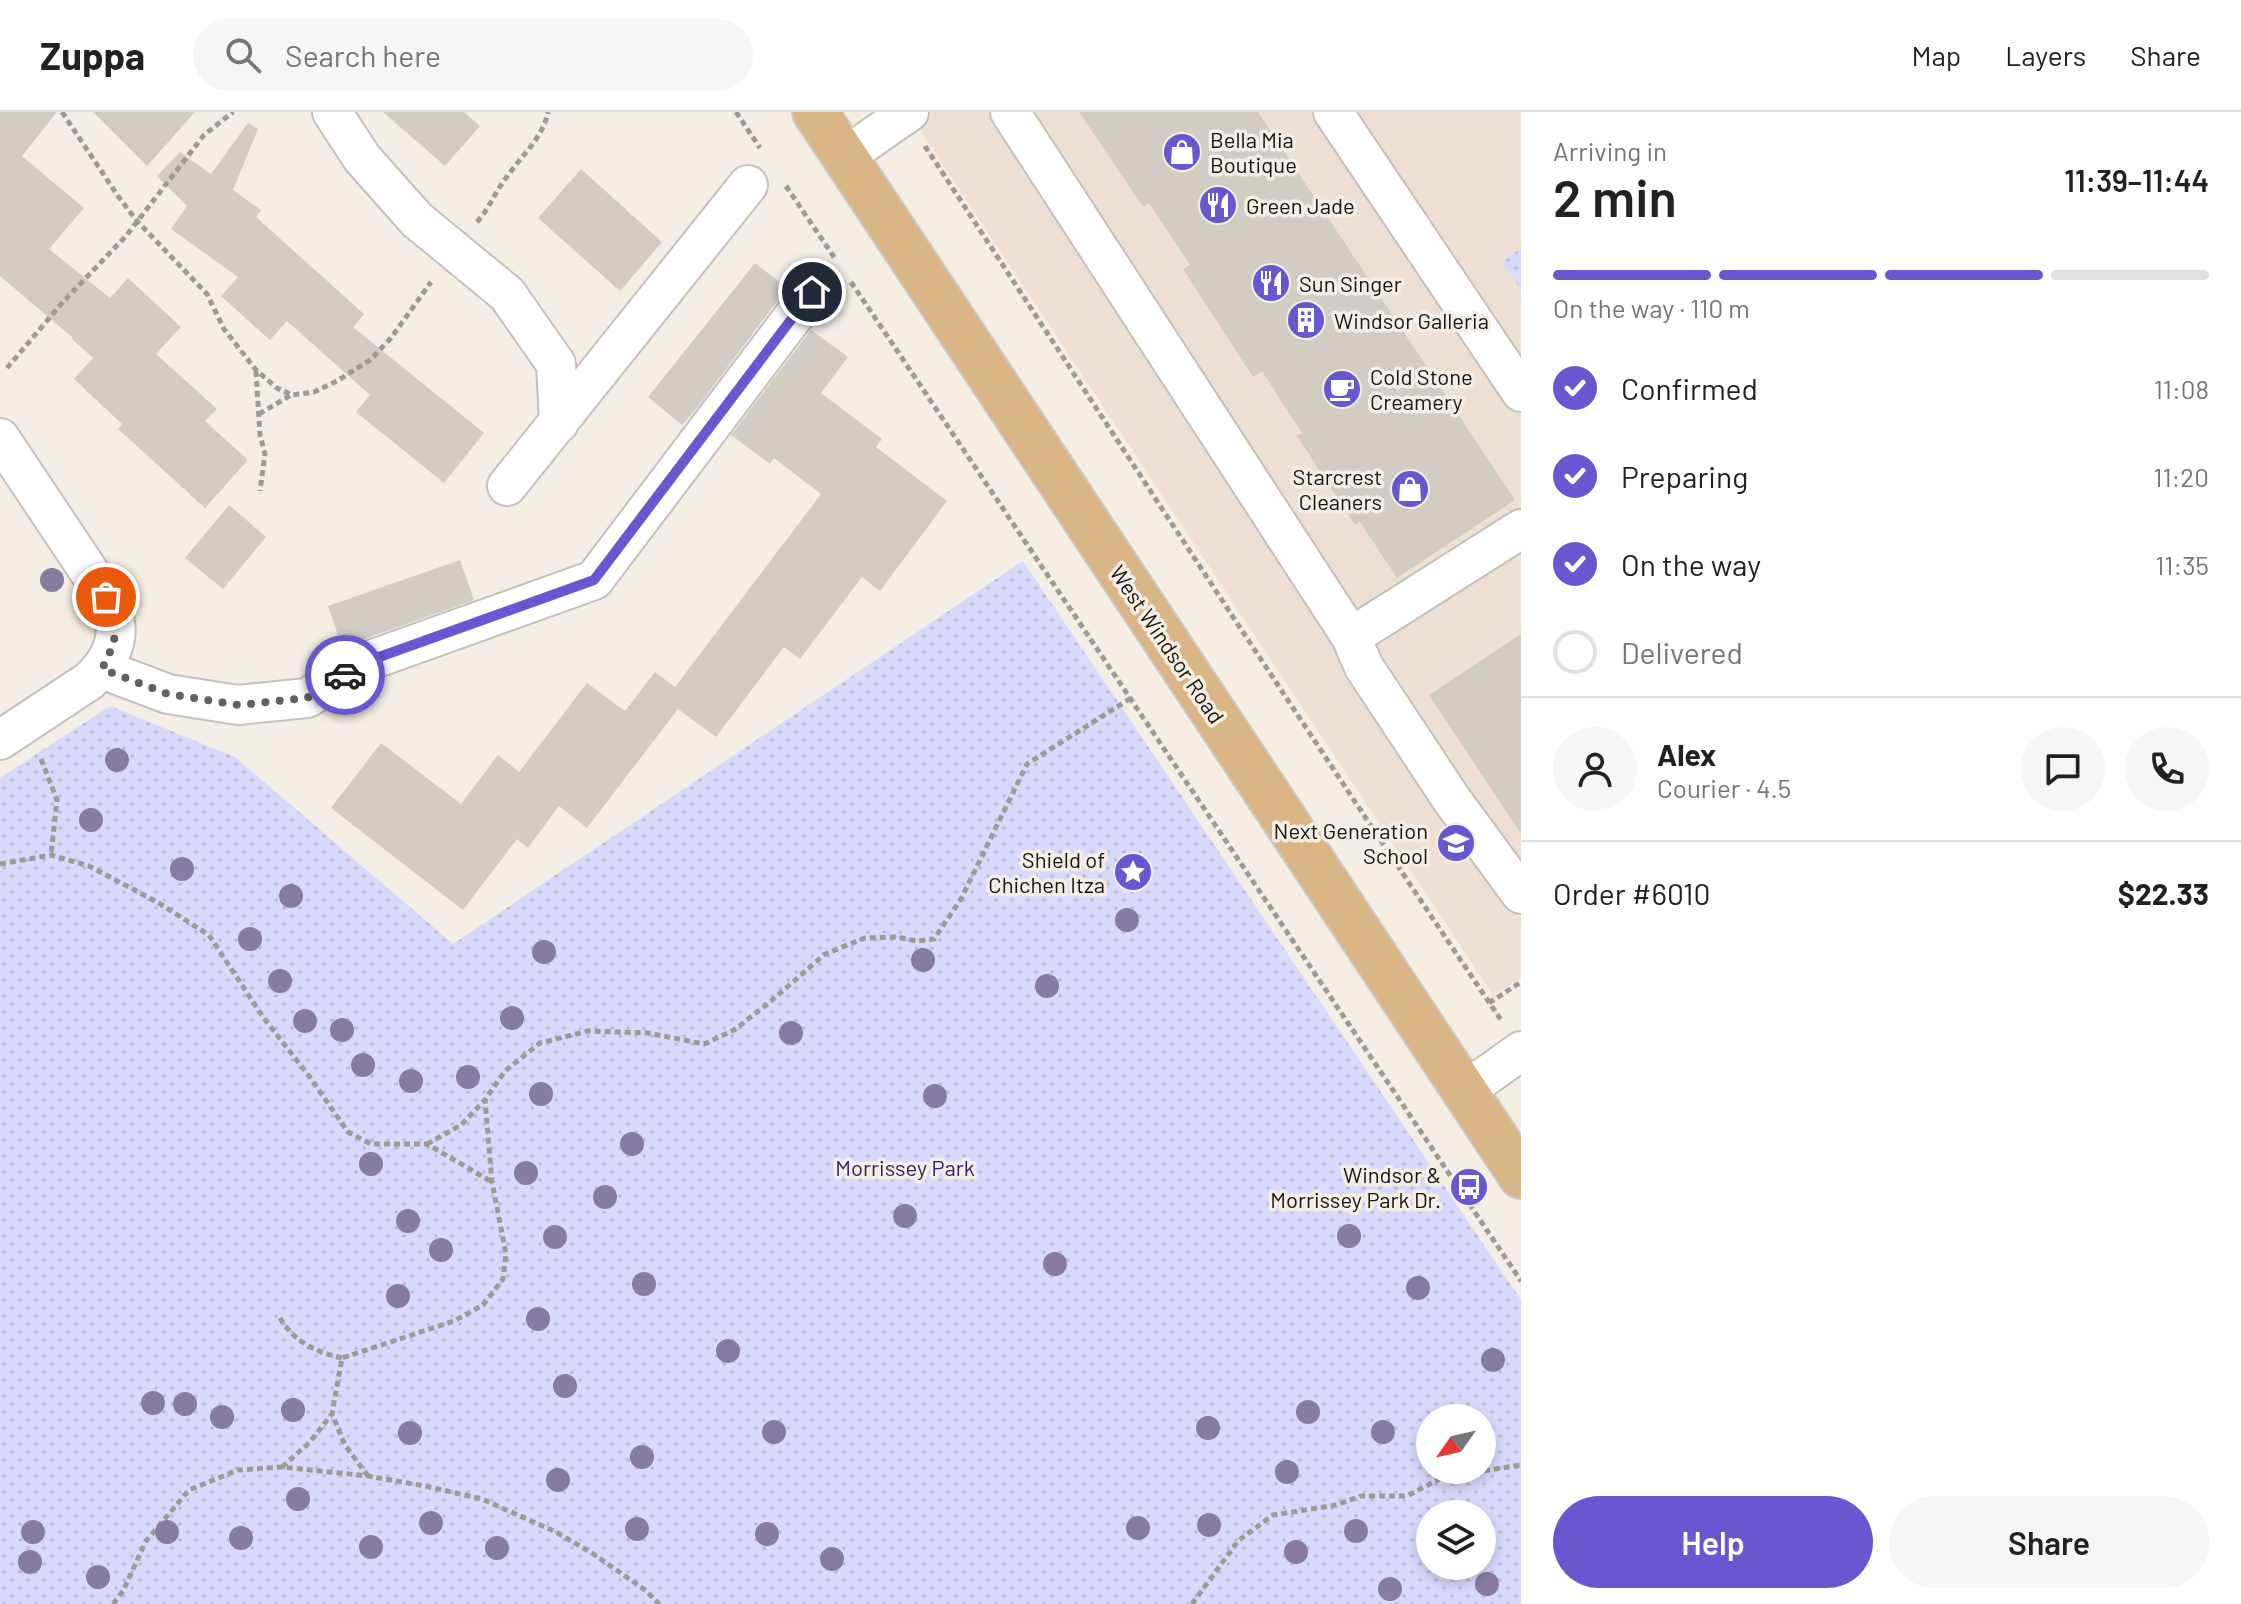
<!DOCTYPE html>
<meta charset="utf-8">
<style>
body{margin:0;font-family:Barlow,sans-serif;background:#f6f6f6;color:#202124;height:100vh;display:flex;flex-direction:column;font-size:30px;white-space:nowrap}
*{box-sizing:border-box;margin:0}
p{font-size:26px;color:#757577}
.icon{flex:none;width:44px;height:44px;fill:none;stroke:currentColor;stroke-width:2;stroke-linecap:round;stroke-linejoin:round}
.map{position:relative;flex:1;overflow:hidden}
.drawer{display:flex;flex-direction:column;background:#fff;width:720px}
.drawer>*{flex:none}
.needle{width:52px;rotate:236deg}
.fabs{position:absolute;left:1416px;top:1292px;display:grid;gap:16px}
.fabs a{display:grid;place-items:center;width:80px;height:80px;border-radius:50%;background:#fff;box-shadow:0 4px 12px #0003;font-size:40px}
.pin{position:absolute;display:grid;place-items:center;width:68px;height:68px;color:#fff;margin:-34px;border:4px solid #fff;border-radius:50%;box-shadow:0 2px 8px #0007}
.courier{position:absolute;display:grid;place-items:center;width:80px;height:80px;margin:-40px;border:6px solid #6857d1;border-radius:50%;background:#fff;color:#222;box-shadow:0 2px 10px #0007}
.headline em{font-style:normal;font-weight:600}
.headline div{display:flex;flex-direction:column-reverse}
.headline{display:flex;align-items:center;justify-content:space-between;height:136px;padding:0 32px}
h1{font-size:52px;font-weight:600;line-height:60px}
.bar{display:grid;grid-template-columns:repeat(4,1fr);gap:12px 8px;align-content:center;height:96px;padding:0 32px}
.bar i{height:10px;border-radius:6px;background:#e0e0e0}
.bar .selected{background:#6857d1}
.bar p{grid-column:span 4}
.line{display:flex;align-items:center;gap:20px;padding:0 32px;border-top:2px solid #e0e0e0}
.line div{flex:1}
.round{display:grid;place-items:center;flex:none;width:84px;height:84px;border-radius:42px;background:#f6f6f6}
ol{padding:0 32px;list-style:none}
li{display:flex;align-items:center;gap:24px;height:88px}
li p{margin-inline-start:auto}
li .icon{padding:8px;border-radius:50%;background:#6857d1;color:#fff;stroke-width:4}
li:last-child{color:#757577}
li i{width:44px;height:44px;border:4px solid #e0e0e0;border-radius:50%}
.primary-button{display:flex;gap:16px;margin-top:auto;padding:16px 32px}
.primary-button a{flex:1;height:92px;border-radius:48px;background:#6857d1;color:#fff;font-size:32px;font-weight:600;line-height:92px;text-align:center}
.primary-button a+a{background:#f6f6f6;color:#202124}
header{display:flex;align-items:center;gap:48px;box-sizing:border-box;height:112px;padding:0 40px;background:#fff;border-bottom:2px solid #e0e0e0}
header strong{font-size:38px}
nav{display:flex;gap:44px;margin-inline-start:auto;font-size:28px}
.search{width:560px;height:72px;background:#f6f6f6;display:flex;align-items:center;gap:20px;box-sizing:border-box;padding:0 28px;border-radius:44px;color:#757577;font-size:30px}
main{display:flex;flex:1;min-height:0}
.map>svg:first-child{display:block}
.built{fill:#eee1d3}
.park{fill:url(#park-dots);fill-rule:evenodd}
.building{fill:#d3ccc3}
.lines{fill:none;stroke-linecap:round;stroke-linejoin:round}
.minor-casing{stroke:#c7c0b8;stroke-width:42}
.major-casing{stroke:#cccbca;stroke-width:48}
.path{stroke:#9f9a93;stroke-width:5;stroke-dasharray:6 4;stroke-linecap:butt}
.minor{stroke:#fff;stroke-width:38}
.major{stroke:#dab687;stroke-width:44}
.tree{fill:#867ca0}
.done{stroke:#64605b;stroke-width:8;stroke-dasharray:0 14.4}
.route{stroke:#6857d1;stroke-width:10}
.labels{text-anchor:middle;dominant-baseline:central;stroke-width:7;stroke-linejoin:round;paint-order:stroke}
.poi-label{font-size:22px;fill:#161310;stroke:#f5eee5;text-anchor:start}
.street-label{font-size:22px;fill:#161310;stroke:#f5eee5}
.park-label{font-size:22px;fill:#2c1e67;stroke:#f5eee5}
</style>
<header>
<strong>Zuppa</strong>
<div class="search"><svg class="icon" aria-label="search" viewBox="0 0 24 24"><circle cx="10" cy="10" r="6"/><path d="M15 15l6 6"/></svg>Search here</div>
<nav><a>Map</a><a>Layers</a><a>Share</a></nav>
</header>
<main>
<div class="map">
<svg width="1521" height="1492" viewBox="0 0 1521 1492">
<defs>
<pattern id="park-dots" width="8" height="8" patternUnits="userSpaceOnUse" patternTransform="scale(2)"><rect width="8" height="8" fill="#d9d9fd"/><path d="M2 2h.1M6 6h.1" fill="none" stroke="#bab9d8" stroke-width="1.8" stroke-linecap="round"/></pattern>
</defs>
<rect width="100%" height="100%" fill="#f5eee5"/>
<path class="built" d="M 908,0 L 1521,0 L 1521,867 L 1493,883 Z"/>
<path class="park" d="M 1521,136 L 1521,178 L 1502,149 Z
M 1023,449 L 1521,1188 L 1521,1492 L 0,1492 L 0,666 L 110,594 L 235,645 L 453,832 ZM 1430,1306 L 1482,1306 L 1482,1358 L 1430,1358 ZM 1430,1402 L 1482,1402 L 1482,1454 L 1430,1454 Z"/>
<path class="building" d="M 0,0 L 57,0 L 22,44 L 84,96 L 49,137 L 110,186 L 128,166 L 181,215 L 156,242 L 217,297 L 205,309 L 248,348 L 205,396 L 118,317 L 122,312 L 74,267 L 93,246 L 72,227 L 73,226 L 0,164 Z
M 93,0 L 195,0 L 147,54 Z
M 383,0 L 464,0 L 480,14 L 445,54 Z
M 1079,0 L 1258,0 L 1515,388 L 1397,466 L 1360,410 L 1355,413 L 1297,324 L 1302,321 L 1262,259 L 1253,265 L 1183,157 L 1190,153 L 1149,91 L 1143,95 Z
M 248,11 L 258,17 L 233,78 L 261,98 L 256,105 L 364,202 L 353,215 L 484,321 L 444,371 L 356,300 L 370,283 L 287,209 L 270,228 L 221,184 L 238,165 L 171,117 L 187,94 L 157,64 L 180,40 L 211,62 Z
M 581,57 L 662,130 L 620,179 L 538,106 Z
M 755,151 L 787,176 L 696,297 L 682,313 L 648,285 Z
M 811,218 L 848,245 L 821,281 L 882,327 L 876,335 L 947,389 L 880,479 L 862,465 L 800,547 L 784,535 L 716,625 L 678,597 L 587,716 L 559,694 L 528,736 L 517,727 L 463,798 L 331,696 L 381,631 L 461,692 L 498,643 L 519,660 L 587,571 L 625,599 L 655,560 L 675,575 L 821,382 L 774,346 L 770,352 L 731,323 Z
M 229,393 L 266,425 L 223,477 L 185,446 Z
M 460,448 L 474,488 L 342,535 L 328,494 Z
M 1521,522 L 1521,722 L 1429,583 Z"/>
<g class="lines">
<defs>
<path id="minor" d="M 332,0 L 362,46 L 417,108 L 507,182 L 556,252 L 559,311
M 1010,0 L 1351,525 L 1364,555 L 1452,688 L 1521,782
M 1333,0 L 1521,280
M 844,45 L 909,0
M 0,326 L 106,485 C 109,493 114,502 115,510 C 119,533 105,555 89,569 L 0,628
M 507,374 L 748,73
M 1351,525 L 1521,417
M 102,557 L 168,582 L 238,593 L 307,586 L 368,549 L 594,468 L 812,180
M 1465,979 L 1521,939"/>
<path id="major" d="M 815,0 L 1521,1064"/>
</defs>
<use href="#minor" class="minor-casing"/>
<use href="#major" class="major-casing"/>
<path class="path" d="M 62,0 L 118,84 L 137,109 L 207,182 L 224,217 L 256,258 L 277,276 L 292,283 L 314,280 L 337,269 L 370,248 L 391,226 L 431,170
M 736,0 L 760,36
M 925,34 C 1116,326 1306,619 1501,908
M 786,74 L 836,148
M 477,110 C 489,97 495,80 506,66 C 521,44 543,26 548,0
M 851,170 L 1521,1169
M 7,256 L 62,191 L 126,124 L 204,23 L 233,0
M 256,259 L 260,323 L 265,342 L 260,379
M 259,302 L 291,283
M 41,647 L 57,688 L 51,743
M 0,752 L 51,743 L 89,754 L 157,790 L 209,823 L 263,905 L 309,964 L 348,1020 L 371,1032 L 427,1032 L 492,1070
M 1489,891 L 1521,870
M 427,1032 L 461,1013 L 484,989
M 280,1206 C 294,1230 316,1240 342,1246
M 282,1355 L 310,1330 L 331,1303
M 368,1364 L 345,1333 L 332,1302 L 342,1246 L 454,1209 L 483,1193 L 503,1167 L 506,1142 L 492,1070 L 485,988 L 505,959 L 540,931 L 588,919 L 648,921 L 704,932 L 734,918 L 770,890 L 825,842 L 865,826 L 897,825 L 917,829 L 934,827 L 961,787 L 1027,652 L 1131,586
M 113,1492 L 123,1479 L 146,1429 L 189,1378 L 238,1358 L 282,1355 L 368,1364 L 425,1374 L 482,1387 L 556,1420 L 592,1441 L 645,1478 L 659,1492
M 1192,1492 L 1238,1429 L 1273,1403 L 1336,1393 L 1361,1384 L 1407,1384 L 1443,1365 L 1521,1353"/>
<use href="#minor" class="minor"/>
<use href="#major" class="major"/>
</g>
<g class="tree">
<circle cx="52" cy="468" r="12"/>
<circle cx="117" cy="648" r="12"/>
<circle cx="91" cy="708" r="12"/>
<circle cx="182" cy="757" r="12"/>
<circle cx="291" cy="784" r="12"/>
<circle cx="1127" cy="808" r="12"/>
<circle cx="250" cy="827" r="12"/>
<circle cx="544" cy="840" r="12"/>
<circle cx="923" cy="848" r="12"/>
<circle cx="280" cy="869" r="12"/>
<circle cx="1047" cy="874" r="12"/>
<circle cx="512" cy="906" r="12"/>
<circle cx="305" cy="909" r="12"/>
<circle cx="342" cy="918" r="12"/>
<circle cx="791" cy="921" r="12"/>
<circle cx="363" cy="953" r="12"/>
<circle cx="468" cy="965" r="12"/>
<circle cx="411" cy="969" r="12"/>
<circle cx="541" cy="982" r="12"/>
<circle cx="935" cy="984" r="12"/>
<circle cx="632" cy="1032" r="12"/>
<circle cx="371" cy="1052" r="12"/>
<circle cx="526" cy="1061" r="12"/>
<circle cx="605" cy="1085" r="12"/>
<circle cx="905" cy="1104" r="12"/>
<circle cx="408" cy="1109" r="12"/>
<circle cx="1349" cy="1124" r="12"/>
<circle cx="555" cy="1125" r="12"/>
<circle cx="441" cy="1138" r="12"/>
<circle cx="1055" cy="1152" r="12"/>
<circle cx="644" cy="1172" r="12"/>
<circle cx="1418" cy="1176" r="12"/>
<circle cx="398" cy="1184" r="12"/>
<circle cx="538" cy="1207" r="12"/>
<circle cx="728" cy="1239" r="12"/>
<circle cx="1493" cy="1248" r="12"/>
<circle cx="565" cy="1274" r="12"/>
<circle cx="153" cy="1291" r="12"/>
<circle cx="185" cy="1292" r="12"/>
<circle cx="293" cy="1298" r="12"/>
<circle cx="1308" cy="1300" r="12"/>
<circle cx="222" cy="1305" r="12"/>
<circle cx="1208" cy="1316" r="12"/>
<circle cx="774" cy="1320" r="12"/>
<circle cx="1383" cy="1320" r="12"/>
<circle cx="410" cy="1321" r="12"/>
<circle cx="642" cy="1345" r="12"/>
<circle cx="1287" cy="1360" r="12"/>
<circle cx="558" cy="1368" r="12"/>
<circle cx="298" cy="1387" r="12"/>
<circle cx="431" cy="1411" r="12"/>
<circle cx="1209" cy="1413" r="12"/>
<circle cx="1138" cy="1416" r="12"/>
<circle cx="637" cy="1417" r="12"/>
<circle cx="1356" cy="1419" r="12"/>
<circle cx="33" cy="1420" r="12"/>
<circle cx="167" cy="1420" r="12"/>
<circle cx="767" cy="1422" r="12"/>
<circle cx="241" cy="1426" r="12"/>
<circle cx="371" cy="1435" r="12"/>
<circle cx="497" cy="1436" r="12"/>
<circle cx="1296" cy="1440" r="12"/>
<circle cx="832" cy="1447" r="12"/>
<circle cx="30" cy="1450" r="12"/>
<circle cx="98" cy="1465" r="12"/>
<circle cx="1487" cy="1472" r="12"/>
<circle cx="1390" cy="1477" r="12"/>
</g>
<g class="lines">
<path class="done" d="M 106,485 C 119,519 118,525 102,557 L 168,582 L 238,593 L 307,586 L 345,563"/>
<path class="route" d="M 345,563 L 368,549 L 594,468 L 812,180"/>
</g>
<defs>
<symbol id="shop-disc" viewBox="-11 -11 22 22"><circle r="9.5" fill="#6857d1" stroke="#f5eee5"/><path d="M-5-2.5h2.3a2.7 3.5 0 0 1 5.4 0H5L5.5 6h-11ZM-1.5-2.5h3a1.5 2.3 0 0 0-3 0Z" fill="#fff"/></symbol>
<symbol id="restaurant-disc" viewBox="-11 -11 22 22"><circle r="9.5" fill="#6857d1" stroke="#f5eee5"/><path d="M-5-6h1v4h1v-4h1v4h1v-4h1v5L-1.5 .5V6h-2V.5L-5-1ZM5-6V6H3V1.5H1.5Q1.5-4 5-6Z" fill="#fff"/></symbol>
<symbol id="building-disc" viewBox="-11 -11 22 22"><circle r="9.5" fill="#6857d1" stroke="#f5eee5"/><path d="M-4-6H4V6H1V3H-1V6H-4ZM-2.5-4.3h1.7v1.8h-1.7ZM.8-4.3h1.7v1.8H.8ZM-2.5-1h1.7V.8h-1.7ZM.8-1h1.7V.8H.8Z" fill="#fff"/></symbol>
<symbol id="cafe-disc" viewBox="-11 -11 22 22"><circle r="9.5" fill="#6857d1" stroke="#f5eee5"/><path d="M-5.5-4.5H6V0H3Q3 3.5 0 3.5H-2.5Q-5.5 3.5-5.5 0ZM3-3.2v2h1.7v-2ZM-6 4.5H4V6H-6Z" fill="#fff"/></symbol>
<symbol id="school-disc" viewBox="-11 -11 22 22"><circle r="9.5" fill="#6857d1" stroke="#f5eee5"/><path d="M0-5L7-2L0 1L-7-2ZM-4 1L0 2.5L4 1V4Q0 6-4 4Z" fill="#fff"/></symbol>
<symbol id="sight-disc" viewBox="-11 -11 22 22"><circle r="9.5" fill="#6857d1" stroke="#f5eee5"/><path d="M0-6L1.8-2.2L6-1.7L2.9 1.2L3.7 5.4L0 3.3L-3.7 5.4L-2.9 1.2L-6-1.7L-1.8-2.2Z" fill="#fff"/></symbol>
<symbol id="bus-disc" viewBox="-11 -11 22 22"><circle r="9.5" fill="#6857d1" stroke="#f5eee5"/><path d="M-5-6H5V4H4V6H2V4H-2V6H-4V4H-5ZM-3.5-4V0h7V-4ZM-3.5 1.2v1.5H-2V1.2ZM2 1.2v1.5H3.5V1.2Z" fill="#fff"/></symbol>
</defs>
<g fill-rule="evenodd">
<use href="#shop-disc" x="1160" y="18" width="44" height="44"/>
<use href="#restaurant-disc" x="1196" y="71" width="44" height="44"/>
<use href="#restaurant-disc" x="1249" y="149" width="44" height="44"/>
<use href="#building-disc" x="1284" y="186" width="44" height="44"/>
<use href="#cafe-disc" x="1320" y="255" width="44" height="44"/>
<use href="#shop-disc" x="1388" y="355" width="44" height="44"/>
<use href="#school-disc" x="1434" y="709" width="44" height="44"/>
<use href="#sight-disc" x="1111" y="738" width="44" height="44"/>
<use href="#bus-disc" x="1447" y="1053" width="44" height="44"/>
</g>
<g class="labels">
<g class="poi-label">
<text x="1210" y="27">Bella Mia<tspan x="1210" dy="25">Boutique</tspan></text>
<text x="1246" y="93">Green Jade</text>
<text x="1299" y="171">Sun Singer</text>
<text x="1334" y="208">Windsor Galleria</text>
<text x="1370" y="264">Cold Stone<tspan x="1370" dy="25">Creamery</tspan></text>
<text x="1382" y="364" text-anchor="end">Starcrest<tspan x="1382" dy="25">Cleaners</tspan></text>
<text x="1428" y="718" text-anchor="end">Next Generation<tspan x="1428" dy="25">School</tspan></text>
<text x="1105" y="747" text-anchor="end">Shield of<tspan x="1105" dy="25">Chichen Itza</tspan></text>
<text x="1441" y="1062" text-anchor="end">Windsor &amp;<tspan x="1441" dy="25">Morrissey Park Dr.</tspan></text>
</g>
<g class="street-label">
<text transform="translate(1168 532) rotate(56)">West Windsor Road</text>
</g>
<g class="park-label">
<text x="905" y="1055">Morrissey Park</text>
</g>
</g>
</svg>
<div class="fabs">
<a><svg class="needle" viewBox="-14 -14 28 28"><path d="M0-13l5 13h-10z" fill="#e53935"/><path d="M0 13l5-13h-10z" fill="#757577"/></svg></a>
<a><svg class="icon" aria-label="layers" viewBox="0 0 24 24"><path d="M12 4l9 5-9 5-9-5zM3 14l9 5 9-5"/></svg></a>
</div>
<div class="pin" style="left:106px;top:485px;background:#ea580c"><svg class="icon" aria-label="bag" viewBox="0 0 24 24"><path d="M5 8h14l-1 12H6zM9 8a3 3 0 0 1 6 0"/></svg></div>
<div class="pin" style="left:812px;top:180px;background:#1f2937"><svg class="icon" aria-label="home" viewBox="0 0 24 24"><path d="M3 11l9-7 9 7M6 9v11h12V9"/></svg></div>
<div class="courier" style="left:345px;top:563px"><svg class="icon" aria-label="car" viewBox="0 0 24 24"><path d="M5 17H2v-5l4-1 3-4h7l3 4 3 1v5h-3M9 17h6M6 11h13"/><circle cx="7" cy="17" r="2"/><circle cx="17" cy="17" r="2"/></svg></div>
</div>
<section class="drawer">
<div class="headline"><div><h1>2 min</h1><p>Arriving in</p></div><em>11:39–11:44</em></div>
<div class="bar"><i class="selected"></i><i class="selected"></i><i class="selected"></i><i></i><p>On the way · 110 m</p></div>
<ol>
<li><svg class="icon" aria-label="check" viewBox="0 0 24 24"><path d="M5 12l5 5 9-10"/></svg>Confirmed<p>11:08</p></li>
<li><svg class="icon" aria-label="check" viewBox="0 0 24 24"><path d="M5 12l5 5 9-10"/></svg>Preparing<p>11:20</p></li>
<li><svg class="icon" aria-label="check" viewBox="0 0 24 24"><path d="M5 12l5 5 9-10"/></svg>On the way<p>11:35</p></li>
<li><i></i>Delivered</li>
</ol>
<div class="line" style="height:144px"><a class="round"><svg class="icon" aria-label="person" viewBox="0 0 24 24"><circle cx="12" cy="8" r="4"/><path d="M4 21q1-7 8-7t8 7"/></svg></a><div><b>Alex</b><p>Courier · 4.5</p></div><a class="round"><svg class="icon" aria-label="chat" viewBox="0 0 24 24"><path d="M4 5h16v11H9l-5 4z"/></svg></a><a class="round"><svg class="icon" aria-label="phone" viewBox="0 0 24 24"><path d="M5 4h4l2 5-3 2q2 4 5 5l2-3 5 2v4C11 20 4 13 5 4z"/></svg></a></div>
<div class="line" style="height:104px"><div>Order #6010</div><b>$22.33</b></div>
<div class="primary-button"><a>Help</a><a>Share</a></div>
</section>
</main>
